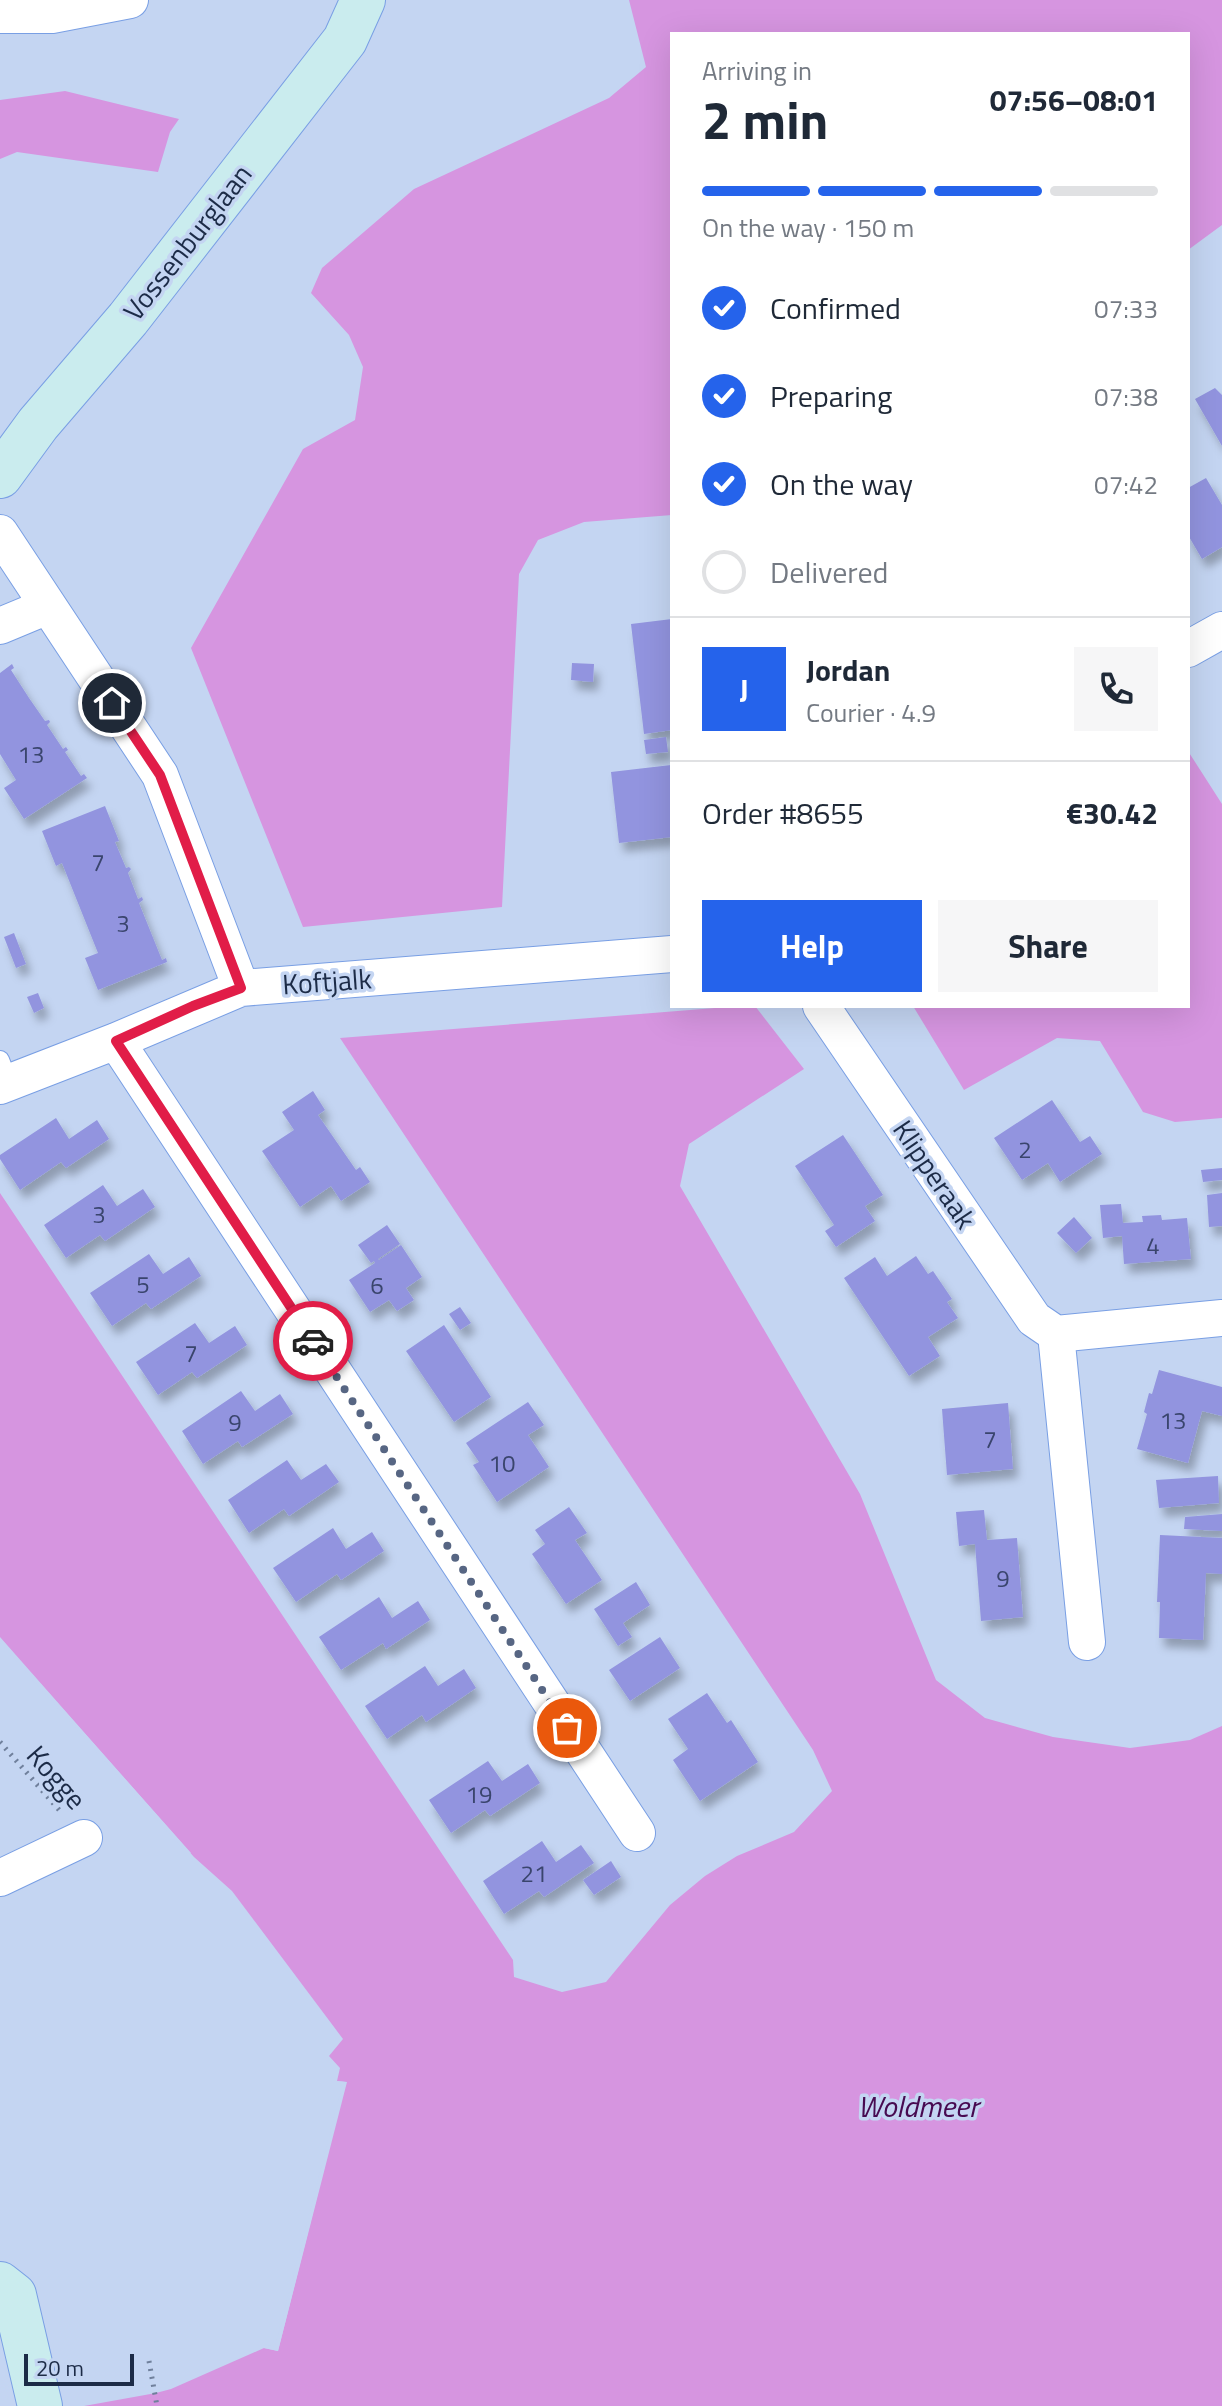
<!DOCTYPE html>
<meta charset="utf-8">
<style>
body{margin:0;font-family:"Titillium Web",sans-serif;background:#f6f6f7;color:#1f2937;height:100vh;display:flex;flex-direction:column;font-size:30px;white-space:nowrap}
*{box-sizing:border-box;margin:0}
p{font-size:26px;color:#747a83}
.icon{flex:none;width:44px;height:44px;fill:none;stroke:currentColor;stroke-width:2;stroke-linecap:round;stroke-linejoin:round}
.map{position:relative;flex:1;overflow:hidden}
.sheet{position:absolute;left:670px;top:32px;width:520px;height:976px;display:flex;flex-direction:column;background:#fff;border-radius:0px;box-shadow:0 8px 32px #0002}
.sheet>*{flex:none}
.scale{position:absolute;left:24px;bottom:20px;width:110px;box-sizing:border-box;padding-left:8px;border:4px solid #1c2b47;border-top:0;font-size:22px;line-height:28px;white-space:nowrap;color:#1c2b47;-webkit-text-stroke:6px #c4d5f2;paint-order:stroke}
.pin{position:absolute;display:grid;place-items:center;width:68px;height:68px;color:#fff;margin:-34px;border:4px solid #fff;border-radius:50%;box-shadow:0 2px 8px #0007}
.courier{position:absolute;display:grid;place-items:center;width:80px;height:80px;margin:-40px;border:6px solid #e11d48;border-radius:50%;background:#fff;color:#222;box-shadow:0 2px 10px #0007}
.headline em{font-style:normal;font-weight:700}
.headline div{display:flex;flex-direction:column-reverse}
.headline{display:flex;align-items:center;justify-content:space-between;height:136px;padding:0 32px}
h1{font-size:52px;font-weight:700;line-height:60px}
.bar{display:grid;grid-template-columns:repeat(4,1fr);gap:12px 8px;align-content:center;height:96px;padding:0 32px}
.bar i{height:10px;border-radius:6px;background:#e0e1e3}
.bar .on{background:#2563eb}
.bar p{grid-column:span 4}
.line{display:flex;align-items:center;gap:20px;padding:0 32px;border-top:2px solid #e0e1e3}
.line div{flex:1}
.round{display:grid;place-items:center;flex:none;width:84px;height:84px;border-radius:0px;background:#f6f6f7}
ol{padding:0 32px;list-style:none}
li{display:flex;align-items:center;gap:24px;height:88px}
li p{margin-inline-start:auto}
li .icon{padding:8px;border-radius:50%;background:#2563eb;color:#fff;stroke-width:4}
li:last-child{color:#747a83}
li i{width:44px;height:44px;border:4px solid #e0e1e3;border-radius:50%}
.primary-button{display:flex;gap:16px;margin-top:auto;padding:16px 32px}
.primary-button a{flex:1;height:92px;border-radius:0px;background:#2563eb;color:#fff;font-size:32px;font-weight:700;line-height:92px;text-align:center}
.primary-button a+a{background:#f6f6f7;color:#1f2937}
.map>svg:first-child{display:block}
.water{fill:#d695e0}
.pier{fill:#c4d5f2}
.building{fill:#9294df;filter:url(#shadow)}
.lines{fill:none;stroke-linecap:round;stroke-linejoin:round}
.lane-casing{stroke:#799fe4;stroke-width:20}
.street-casing{stroke:#799fe4;stroke-width:38}
.secondary-casing{stroke:#799fe4;stroke-width:46}
.path{stroke:#70809c;stroke-width:5;stroke-dasharray:2 6;stroke-linecap:butt}
.lane{stroke:#fff;stroke-width:18}
.street{stroke:#fff;stroke-width:36}
.secondary{stroke:#caecee;stroke-width:44}
.done{stroke:#576683;stroke-width:8;stroke-dasharray:0 14.4}
.route{stroke:#e11d48;stroke-width:10}
.labels{text-anchor:middle;dominant-baseline:central;stroke-width:7;stroke-linejoin:round;paint-order:stroke}
.number-label{font-size:24px;fill:#3a456d}
.street-label{font-size:28px;fill:#1c2b47;stroke:#c4d5f2}
.water-label{font-size:30px;font-style:italic;fill:#470a51;stroke:#c4d5f2}
</style>
<div class="map">
<svg width="1222" height="2406" viewBox="0 0 1222 2406">
<defs>
<filter id="shadow"><feDropShadow dx="5" dy="9" stdDeviation="4" flood-color="#0004"/></filter>
</defs>
<rect width="100%" height="100%" fill="#c4d5f2"/>
<path class="water" d="M 629,0 L 1222,0 L 1222,225 L 1188,250 L 1188,34 L 672,34 L 672,515 L 584,522 L 538,540 L 519,574 L 502,907 L 303,927 L 191,648 L 303,449 L 355,420 L 363,367 L 349,335 L 311,293 L 322,268 L 414,189 L 609,98 L 646,67 Z
M 65,91 L 179,119 L 170,132 L 158,172 L 17,152 L 0,159 L 0,100 Z
M 1188,751 L 1222,804 L 1222,1118 L 1175,1122 L 1143,1112 L 1100,1041 L 1057,1038 L 964,1090 L 913,1006 L 1188,1006 Z
M 740,1006 L 755,1006 L 804,1069 L 689,1144 L 680,1186 L 860,1494 L 936,1680 L 985,1718 L 1053,1737 L 1130,1748 L 1190,1740 L 1222,1726 L 1222,2406 L 84,2406 L 156,2393 L 171,2389 L 264,2348 L 278,2351 L 346,2082 L 337,2081 L 340,2068 L 329,2056 L 343,2039 L 232,1891 L 194,1857 L 0,1637 L 0,1193 L 513,1960 L 514,1977 L 562,1992 L 606,1982 L 670,1905 L 705,1876 L 737,1856 L 794,1832 L 832,1791 L 813,1750 L 340,1038 Z"/>
<path class="pier" d="M 0,1638 L 191,1853 L 188,1855 L 0,1643 Z
M 337,2081 L 347,2082 L 278,2351 L 264,2348 L 265,2344 L 275,2347 L 342,2086 L 336,2084 Z"/>
<path class="building" d="M 1215,388 L 1222,395 L 1222,446 L 1195,399 Z
M 1206,478 L 1222,505 L 1222,547 L 1202,559 L 1188,535 L 1188,488 Z
M 672,619 L 672,730 L 644,734 L 631,624 Z
M 572,663 L 594,664 L 593,682 L 571,680 Z
M 12,664 L 14,668 L 11,670 L 29,698 L 45,721 L 49,720 L 50,722 L 47,725 L 63,749 L 66,747 L 68,750 L 65,752 L 81,776 L 84,774 L 87,778 L 24,819 L 4,788 L 16,780 L 0,754 L 0,673 Z
M 666,737 L 668,752 L 646,754 L 644,740 Z
M 671,765 L 672,837 L 619,843 L 611,772 Z
M 105,806 L 119,841 L 115,842 L 126,868 L 129,867 L 131,869 L 128,873 L 138,899 L 142,897 L 143,900 L 139,903 L 162,960 L 166,958 L 167,962 L 98,990 L 85,958 L 98,953 L 62,863 L 56,866 L 42,831 Z
M 14,933 L 26,964 L 16,968 L 4,937 Z
M 38,993 L 44,1008 L 34,1013 L 27,997 Z
M 313,1091 L 325,1110 L 318,1115 L 356,1170 L 360,1167 L 370,1182 L 341,1201 L 331,1186 L 300,1207 L 262,1151 L 294,1130 L 282,1112 Z
M 1052,1100 L 1080,1142 L 1090,1136 L 1102,1154 L 1060,1182 L 1048,1163 L 1022,1180 L 994,1138 Z
M 56,1118 L 69,1139 L 97,1120 L 109,1139 L 66,1168 L 61,1162 L 20,1190 L 0,1159 L 0,1155 Z
M 843,1135 L 883,1195 L 865,1206 L 875,1221 L 836,1247 L 825,1231 L 834,1225 L 795,1166 Z
M 1222,1168 L 1222,1180 L 1203,1182 L 1201,1170 Z
M 103,1185 L 117,1206 L 143,1189 L 155,1207 L 105,1241 L 100,1235 L 66,1258 L 44,1225 Z
M 1222,1193 L 1222,1226 L 1209,1227 L 1207,1195 Z
M 1121,1204 L 1123,1223 L 1143,1222 L 1142,1216 L 1161,1215 L 1162,1220 L 1187,1218 L 1191,1259 L 1124,1264 L 1122,1236 L 1103,1238 L 1100,1205 Z
M 1074,1217 L 1092,1238 L 1076,1253 L 1057,1233 Z
M 387,1225 L 400,1244 L 378,1259 L 379,1260 L 401,1245 L 422,1277 L 406,1288 L 414,1300 L 397,1311 L 389,1300 L 370,1312 L 349,1280 L 375,1263 L 374,1261 L 371,1263 L 358,1245 Z
M 149,1254 L 163,1274 L 189,1257 L 201,1276 L 151,1309 L 146,1303 L 112,1326 L 90,1293 Z
M 916,1256 L 928,1274 L 933,1271 L 952,1299 L 947,1302 L 958,1318 L 928,1337 L 940,1356 L 909,1376 L 844,1278 L 875,1257 L 887,1276 Z
M 460,1307 L 471,1323 L 460,1330 L 449,1314 Z
M 195,1323 L 209,1343 L 235,1326 L 247,1345 L 197,1378 L 192,1372 L 158,1395 L 136,1362 Z
M 444,1325 L 491,1397 L 454,1422 L 406,1351 Z
M 1159,1370 L 1222,1387 L 1222,1416 L 1202,1411 L 1188,1463 L 1137,1449 L 1147,1414 L 1144,1412 L 1149,1393 L 1152,1394 Z
M 241,1391 L 255,1411 L 280,1394 L 293,1414 L 242,1447 L 238,1441 L 203,1464 L 182,1431 Z
M 528,1402 L 544,1425 L 528,1435 L 549,1467 L 497,1502 L 473,1465 L 479,1462 L 466,1443 Z
M 1008,1403 L 1013,1469 L 947,1475 L 942,1409 Z
M 287,1460 L 301,1480 L 326,1464 L 339,1482 L 289,1516 L 284,1509 L 249,1533 L 228,1500 Z
M 1218,1476 L 1219,1503 L 1159,1508 L 1156,1480 Z
M 569,1507 L 587,1533 L 575,1540 L 602,1580 L 566,1604 L 532,1554 L 545,1544 L 535,1530 Z
M 984,1510 L 987,1540 L 1017,1538 L 1023,1617 L 981,1621 L 975,1544 L 959,1546 L 956,1512 Z
M 1222,1514 L 1222,1531 L 1184,1529 L 1185,1517 Z
M 333,1528 L 346,1549 L 372,1532 L 384,1551 L 341,1580 L 337,1574 L 296,1602 L 273,1568 Z
M 1160,1535 L 1222,1538 L 1222,1574 L 1206,1573 L 1203,1640 L 1159,1638 L 1160,1602 L 1157,1602 Z
M 636,1582 L 650,1605 L 623,1623 L 632,1637 L 618,1646 L 594,1609 Z
M 379,1597 L 392,1618 L 418,1601 L 430,1620 L 386,1649 L 383,1643 L 341,1670 L 319,1637 Z
M 660,1637 L 680,1668 L 630,1701 L 609,1670 Z
M 425,1666 L 438,1686 L 464,1669 L 476,1688 L 426,1722 L 422,1715 L 387,1739 L 365,1706 Z
M 707,1693 L 727,1723 L 731,1720 L 758,1762 L 700,1801 L 673,1760 L 688,1749 L 668,1719 Z
M 488,1761 L 502,1781 L 528,1764 L 540,1783 L 490,1816 L 485,1810 L 451,1833 L 429,1800 Z
M 542,1841 L 556,1862 L 581,1845 L 594,1863 L 544,1897 L 539,1891 L 504,1914 L 483,1881 Z
M 611,1861 L 621,1877 L 594,1895 L 583,1880 Z"/>
<g class="lines">
<defs>
<path id="lane" d="M 0,1060 L 9,1083"/>
<path id="street" d="M 0,15 L 52,15 L 130,0
M 0,533 L 160,775 L 241,988
M 0,626 L 48,606
M 1188,649 L 1222,630
M 821,1006 L 1034,1319 L 1056,1334 L 1087,1642
M 116,1041 L 637,1833
M 0,1086 L 116,1041 L 241,988 L 672,954
M 1056,1334 L 1222,1318
M 0,1878 L 84,1838"/>
<path id="secondary" d="M 0,476 L 38,424 L 128,319 L 345,40 L 363,0
M 0,2284 L 14,2295 L 40,2406"/>
</defs>
<use href="#lane" class="lane-casing"/>
<use href="#street" class="street-casing"/>
<use href="#secondary" class="secondary-casing"/>
<path class="path" d="M 0,1742 L 60,1811
M 149,2361 L 157,2406"/>
<use href="#lane" class="lane"/>
<use href="#street" class="street"/>
<use href="#secondary" class="secondary"/>
</g>
<g class="lines">
<path class="done" d="M 313,1341 L 567,1728"/>
<path class="route" d="M 112,703 L 160,775 L 241,988 L 193,1006 L 116,1041 L 313,1341"/>
</g>
<g class="labels">
<g class="number-label">
<text x="31" y="754">13</text>
<text x="98" y="862">7</text>
<text x="123" y="923">3</text>
<text x="1025" y="1149">2</text>
<text x="99" y="1214">3</text>
<text x="1153" y="1245">4</text>
<text x="143" y="1284">5</text>
<text x="377" y="1285">6</text>
<text x="191" y="1353">7</text>
<text x="1173" y="1420">13</text>
<text x="235" y="1422">9</text>
<text x="990" y="1439">7</text>
<text x="502" y="1463">10</text>
<text x="1003" y="1578">9</text>
<text x="479" y="1794">19</text>
<text x="534" y="1873">21</text>
</g>
<g class="street-label">
<text transform="translate(187 242) rotate(-52)">Vossenburglaan</text>
<text transform="translate(327 981) rotate(-4)">Koftjalk</text>
<text transform="translate(935 1174) rotate(56)">Klipperaak</text>
<text transform="translate(57 1777) rotate(49)">Kogge</text>
</g>
<g class="water-label">
<text x="918" y="2106">Woldmeer</text>
</g>
</g>
</svg>
<div class="scale">20 m</div>
<div class="pin" style="left:567px;top:1728px;background:#ea580c"><svg class="icon" aria-label="bag" viewBox="0 0 24 24"><path d="M5 8h14l-1 12H6zM9 8a3 3 0 0 1 6 0"/></svg></div>
<div class="pin" style="left:112px;top:703px;background:#1f2937"><svg class="icon" aria-label="home" viewBox="0 0 24 24"><path d="M3 11l9-7 9 7M6 9v11h12V9"/></svg></div>
<div class="courier" style="left:313px;top:1341px"><svg class="icon" aria-label="car" viewBox="0 0 24 24"><path d="M5 17H2v-5l4-1 3-4h7l3 4 3 1v5h-3M9 17h6M6 11h13"/><circle cx="7" cy="17" r="2"/><circle cx="17" cy="17" r="2"/></svg></div>
<section class="sheet">
<div class="headline"><div><h1>2 min</h1><p>Arriving in</p></div><em>07:56–08:01</em></div>
<div class="bar"><i class="on"></i><i class="on"></i><i class="on"></i><i></i><p>On the way · 150 m</p></div>
<ol>
<li><svg class="icon" aria-label="check" viewBox="0 0 24 24"><path d="M5 12l5 5 9-10"/></svg>Confirmed<p>07:33</p></li>
<li><svg class="icon" aria-label="check" viewBox="0 0 24 24"><path d="M5 12l5 5 9-10"/></svg>Preparing<p>07:38</p></li>
<li><svg class="icon" aria-label="check" viewBox="0 0 24 24"><path d="M5 12l5 5 9-10"/></svg>On the way<p>07:42</p></li>
<li><i></i>Delivered</li>
</ol>
<div class="line" style="height:144px"><b class="round" style="background:#2563eb;color:#fff">J</b><div><b>Jordan</b><p>Courier · 4.9</p></div><a class="round"><svg class="icon" aria-label="phone" viewBox="0 0 24 24"><path d="M5 4h4l2 5-3 2q2 4 5 5l2-3 5 2v4C11 20 4 13 5 4z"/></svg></a></div>
<div class="line" style="height:104px"><div>Order #8655</div><b>€30.42</b></div>
<div class="primary-button"><a>Help</a><a>Share</a></div>
</section>
</div>
